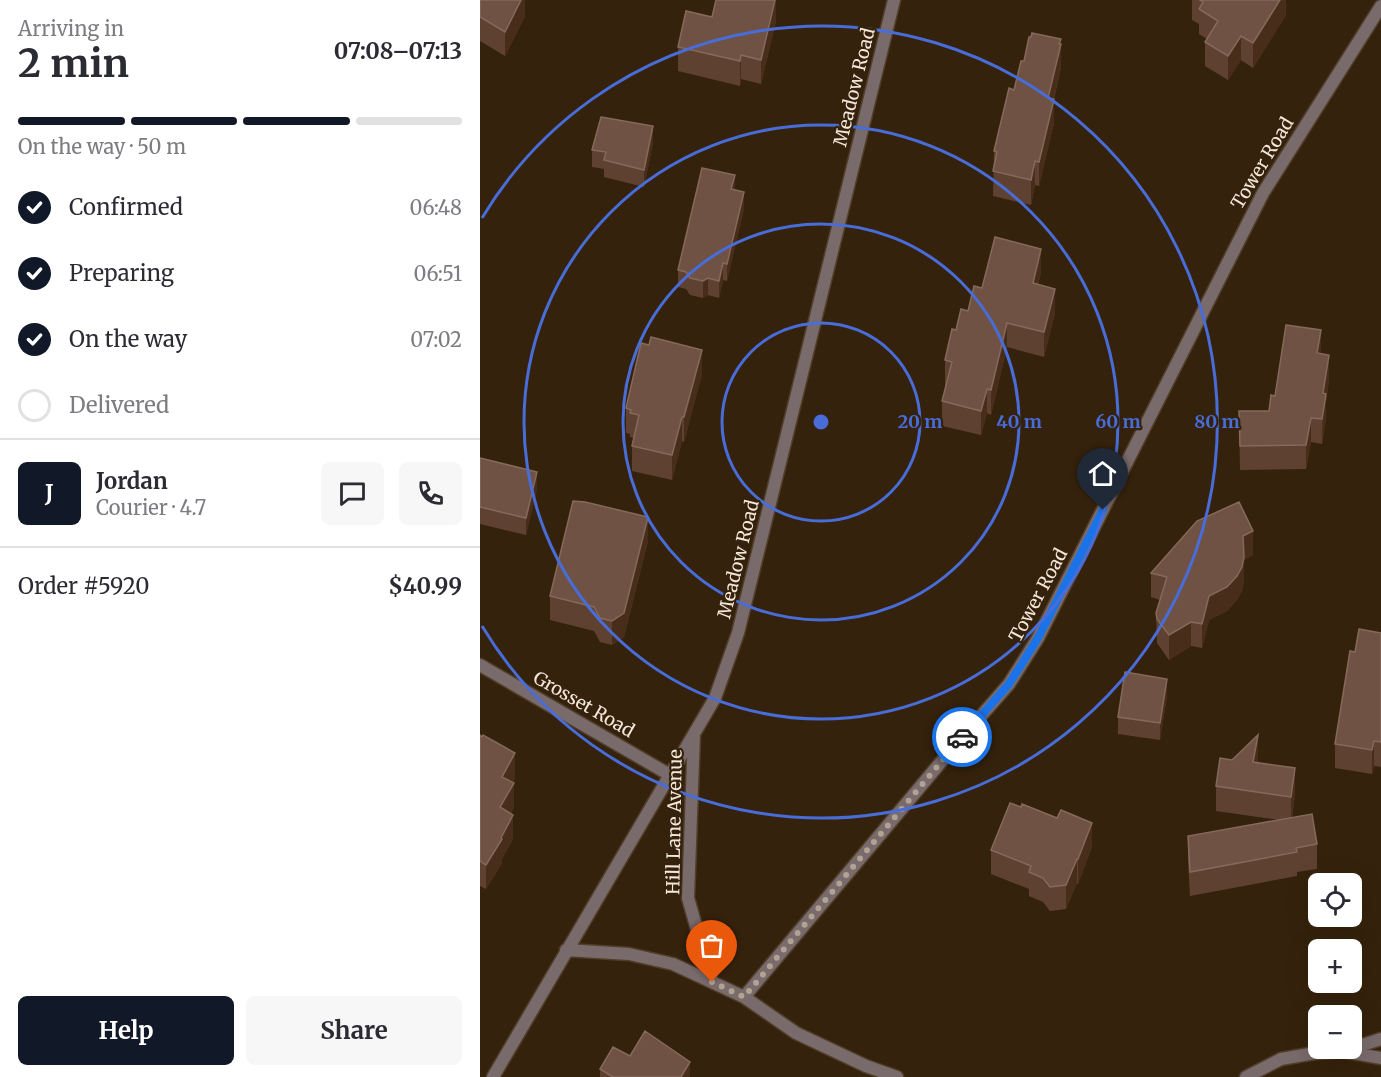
<!DOCTYPE html>
<meta charset="utf-8">
<style>
body{margin:0;font-family:Merriweather,serif;background:#f7f7f7;color:#2b2b33;height:100vh;display:flex;flex-direction:column;font-size:22px;white-space:nowrap}
*{box-sizing:border-box;margin:0}
p{font-size:20px;color:#7c7c81}
.icon{flex:none;width:33px;height:33px;fill:none;stroke:currentColor;stroke-width:2;stroke-linecap:round;stroke-linejoin:round}
.map{position:relative;flex:1;overflow:hidden}
.panel{display:flex;flex-direction:column;background:#fff;width:480px}
.panel>*{flex:none}
.fabs{position:absolute;left:828px;top:873px;display:grid;gap:12px}
.fabs a{display:grid;place-items:center;width:54px;height:54px;border-radius:9px;background:#fff;box-shadow:0 6px 24px #0002;font-size:30px}
.pin{position:absolute;display:grid;place-items:center;width:51px;height:51px;color:#fff;margin:-62px -26px;border-radius:50% 50% 50% 0;rotate:-45deg;box-shadow:0 0 6px #0007}
.pin .icon{rotate:45deg}
.courier{position:absolute;display:grid;place-items:center;width:60px;height:60px;margin:-30px;border:4px solid #1a73e8;border-radius:50%;background:#fff;color:#222;box-shadow:0 2px 8px #0007}
.head em{font-style:normal;font-weight:700}
.head div{display:flex;flex-direction:column-reverse}
.head{display:flex;align-items:center;justify-content:space-between;height:102px;padding:0 18px}
h1{font-size:39px;font-weight:700;line-height:45px}
.bar{display:grid;grid-template-columns:repeat(4,1fr);gap:9px 6px;align-content:center;height:72px;padding:0 18px}
.bar i{height:8px;border-radius:4px;background:#e1e1e2}
.bar .active{background:#111827}
.bar p{grid-column:span 4}
.line{display:flex;align-items:center;gap:15px;padding:0 18px;border-top:2px solid #e1e1e2}
.line div{flex:1}
.round{display:grid;place-items:center;flex:none;width:63px;height:63px;border-radius:9px;background:#f7f7f7}
ol{padding:0 18px;list-style:none}
li{display:flex;align-items:center;gap:18px;height:66px}
li p{margin-inline-start:auto}
li .icon{padding:6px;border-radius:50%;background:#111827;color:#fff;stroke-width:4}
li:last-child{color:#7c7c81}
li i{width:33px;height:33px;border:3px solid #e1e1e2;border-radius:50%}
.primary-button{display:flex;gap:12px;margin-top:auto;padding:12px 18px}
.primary-button a{flex:1;height:69px;border-radius:9px;background:#111827;color:#fff;font-size:24px;font-weight:700;line-height:69px;text-align:center}
.primary-button a+a{background:#f7f7f7;color:#2b2b33}
main{display:flex;flex:1;min-height:0}
.map>svg:first-child{display:block}
.lines{fill:none;stroke-linecap:round;stroke-linejoin:round}
.street-casing{stroke:#503e29;stroke-width:15}
.street{stroke:#796a6b;stroke-width:12}
.wall{fill:#5f4132}
.shaded-wall{fill:#482d1b}
.building{fill:#6f5244;stroke:#846a5b;stroke-width:1.5}
.done{stroke:#b1a292;stroke-width:6;stroke-dasharray:0 10.8}
.route{stroke:#1a73e8;stroke-width:8}
.ring{fill:none;stroke:#486dd8;stroke-width:3}
.labels{text-anchor:middle;dominant-baseline:central;stroke-width:4.5;stroke-linejoin:round;paint-order:stroke}
.street-label{font-size:18px;fill:#f4e7da;stroke:#35220c}
.centre{fill:#486dd8;stroke:#35220c;stroke-width:3}
.ring-label{font-size:18px;text-anchor:middle;font-weight:bold;fill:#486dd8;stroke:#35220c;stroke-width:4.5;stroke-linejoin:round;paint-order:stroke}
</style>
<main>
<section class="panel">
<div class="head"><div><h1>2 min</h1><p>Arriving in</p></div><em>07:08–07:13</em></div>
<div class="bar"><i class="active"></i><i class="active"></i><i class="active"></i><i></i><p>On the way · 50 m</p></div>
<ol>
<li><svg class="icon" aria-label="check" viewBox="0 0 24 24"><path d="M5 12l5 5 9-10"/></svg>Confirmed<p>06:48</p></li>
<li><svg class="icon" aria-label="check" viewBox="0 0 24 24"><path d="M5 12l5 5 9-10"/></svg>Preparing<p>06:51</p></li>
<li><svg class="icon" aria-label="check" viewBox="0 0 24 24"><path d="M5 12l5 5 9-10"/></svg>On the way<p>07:02</p></li>
<li><i></i>Delivered</li>
</ol>
<div class="line" style="height:108px"><b class="round" style="background:#111827;color:#fff">J</b><div><b>Jordan</b><p>Courier · 4.7</p></div><a class="round"><svg class="icon" aria-label="chat" viewBox="0 0 24 24"><path d="M4 5h16v11H9l-5 4z"/></svg></a><a class="round"><svg class="icon" aria-label="phone" viewBox="0 0 24 24"><path d="M5 4h4l2 5-3 2q2 4 5 5l2-3 5 2v4C11 20 4 13 5 4z"/></svg></a></div>
<div class="line" style="height:78px"><div>Order #5920</div><b>$40.99</b></div>
<div class="primary-button"><a>Help</a><a>Share</a></div>
</section>
<div class="map">
<svg width="901" height="1077" viewBox="0 0 901 1077">
<rect width="100%" height="100%" fill="#35220c"/>
<g class="lines">
<defs>
<path id="street" d="M 0,665 L 190,775
M 214,734 L 208,898 L 232,982
M 86,950 L 149,954 L 193,964 L 264,997 L 316,1033 L 386,1066 L 417,1077
M 264,997 L 466,756 L 529,684 L 558,638 L 783,193 L 901,6
M 868,1052 L 901,1058
M 13,1077 L 235,698 L 258,633 L 414,0
M 766,1077 L 801,1059 L 835,1053 L 864,1051 L 901,1039"/>
</defs>
<use href="#street" class="street-casing"/>
<use href="#street" class="street"/>
</g>
<path class="wall" d="M 0,0 L 45,0 L 45,16 L 25,56 L 0,41 Z
M 296,0 L 296,21 L 281,84 L 261,79 L 260,86 L 198,71 L 198,47 L 232,17 Z
M 712,0 L 806,0 L 806,15 L 773,68 L 761,60 L 748,80 L 725,66 L 725,42 L 727,39 L 719,34 L 719,24 L 712,20 Z
M 581,44 L 581,68 L 574,99 L 574,123 L 559,186 L 555,185 L 551,205 L 513,196 L 514,151 L 544,61 Z
M 173,143 L 164,187 L 124,177 L 124,169 L 112,167 L 112,150 Z
M 255,190 L 264,209 L 247,281 L 243,280 L 239,298 L 228,295 L 223,298 L 210,295 L 206,289 L 198,287 L 198,270 Z
M 561,273 L 558,285 L 575,313 L 564,357 L 527,347 L 511,415 L 507,413 L 501,435 L 462,426 L 462,401 L 466,385 L 465,385 L 465,360 L 476,330 L 502,288 Z
M 841,354 L 849,380 L 846,402 L 846,418 L 842,444 L 831,442 L 826,469 L 760,470 L 759,411 L 789,411 L 795,396 Z
M 222,374 L 204,442 L 202,441 L 192,480 L 152,471 L 152,446 L 154,438 L 150,437 L 150,434 L 146,433 L 146,408 Z
M 0,458 L 57,489 L 46,535 L 0,524 Z
M 168,541 L 144,637 L 132,645 L 120,642 L 114,631 L 70,620 L 70,596 Z
M 773,555 L 764,560 L 764,581 L 762,591 L 757,600 L 747,611 L 729,620 L 722,648 L 711,646 L 689,660 L 677,643 L 676,613 L 680,600 L 671,597 L 671,573 Z
M 901,633 L 901,767 L 894,766 L 892,774 L 855,768 L 855,744 L 875,652 Z
M 687,696 L 680,740 L 638,734 L 638,717 Z
M 0,735 L 35,778 L 33,782 L 34,807 L 31,813 L 33,839 L 22,859 L 22,863 L 6,889 L 0,886 Z
M 778,759 L 778,763 L 815,793 L 812,818 L 837,844 L 837,869 L 817,872 L 817,876 L 710,896 L 708,860 L 708,836 L 799,820 L 736,811 L 736,786 L 752,760 Z
M 612,847 L 598,884 L 597,883 L 586,909 L 570,911 L 563,902 L 549,896 L 549,889 L 511,874 L 511,850 Z
M 150,1056 L 210,1077 L 120,1077 L 120,1069 Z"/>
<path class="shaded-wall" d="M 41,0 L 45,0 L 45,16 L 25,56 L 25,32 Z
M 295,0 L 296,0 L 296,21 L 281,84 L 281,60 Z
M 800,0 L 806,0 L 806,15 L 773,68 L 773,43 Z
M 761,36 L 761,60 L 748,80 L 748,56 Z
M 581,39 L 581,68 L 568,122 L 568,98 Z
M 261,55 L 261,79 L 260,86 L 260,61 Z
M 574,99 L 574,123 L 559,186 L 559,162 Z
M 173,126 L 173,143 L 164,187 L 164,170 Z
M 555,161 L 555,185 L 551,205 L 551,180 Z
M 255,175 L 255,192 L 251,189 Z
M 264,192 L 264,209 L 247,281 L 247,264 Z
M 561,249 L 561,273 L 553,308 L 553,283 Z
M 243,263 L 243,280 L 239,298 L 239,281 Z
M 228,278 L 228,295 L 223,298 L 223,281 Z
M 575,289 L 575,313 L 564,357 L 564,332 Z
M 527,323 L 527,347 L 511,415 L 511,390 Z
M 841,330 L 841,355 L 837,353 Z
M 222,350 L 222,374 L 204,442 L 204,417 Z
M 849,355 L 849,380 L 846,402 L 846,418 L 842,444 L 843,393 Z
M 507,389 L 507,413 L 501,435 L 501,411 Z
M 202,417 L 202,441 L 192,480 L 192,455 Z
M 831,418 L 831,442 L 826,469 L 826,445 Z
M 57,472 L 57,489 L 46,535 L 46,518 Z
M 168,517 L 168,541 L 144,637 L 132,645 L 132,621 Z
M 773,531 L 773,555 L 764,560 L 764,581 L 762,591 L 757,600 L 747,611 L 729,620 L 722,648 L 722,624 L 729,596 L 763,536 Z
M 711,622 L 711,646 L 689,660 L 689,635 Z
M 687,679 L 687,696 L 680,740 L 680,723 Z
M 778,735 L 778,759 L 773,787 L 773,762 Z
M 894,741 L 894,766 L 892,774 L 892,750 Z
M 35,753 L 35,778 L 22,801 L 22,777 Z
M 815,768 L 815,793 L 811,822 L 811,797 Z
M 34,783 L 34,807 L 20,832 L 20,807 Z
M 33,815 L 33,839 L 22,859 L 22,863 L 6,889 L 6,865 Z
M 612,823 L 612,847 L 598,884 L 598,859 Z
M 597,859 L 597,883 L 586,909 L 586,885 Z
M 210,1062 L 210,1077 L 201,1077 Z"/>
<path class="building" d="M 0,0 L 41,0 L 25,32 L 0,17 Z
M 236,0 L 295,0 L 281,60 L 261,55 L 260,61 L 198,47 L 206,11 L 232,17 Z
M 720,0 L 800,0 L 773,43 L 761,36 L 748,56 L 725,42 L 738,21 L 719,9 L 723,2 Z
M 552,33 L 581,39 L 579,44 L 581,44 L 568,98 L 574,99 L 559,162 L 555,161 L 551,180 L 513,171 L 517,152 L 514,151 L 529,88 L 534,90 L 541,61 L 544,61 L 549,37 L 551,37 Z
M 121,117 L 173,126 L 164,170 L 124,160 L 126,152 L 112,150 Z
M 222,168 L 255,175 L 251,189 L 264,192 L 247,264 L 243,263 L 239,281 L 228,278 L 223,281 L 210,278 L 206,272 L 198,270 Z
M 515,237 L 561,249 L 553,283 L 575,289 L 564,332 L 527,323 L 511,390 L 507,389 L 501,411 L 462,401 L 472,362 L 465,360 L 472,329 L 476,330 L 481,309 L 488,311 L 494,286 L 502,288 Z
M 806,325 L 841,330 L 837,353 L 849,355 L 843,393 L 846,394 L 842,419 L 831,418 L 826,445 L 760,446 L 759,411 L 789,411 L 791,395 L 795,396 Z
M 171,337 L 222,350 L 204,417 L 202,417 L 192,455 L 152,446 L 159,415 L 150,413 L 151,410 L 146,408 L 161,343 L 169,345 Z
M 0,458 L 57,472 L 46,518 L 0,507 Z
M 93,501 L 105,502 L 168,517 L 144,613 L 132,621 L 120,618 L 114,607 L 70,596 Z
M 759,502 L 773,531 L 763,536 L 764,557 L 762,567 L 757,576 L 747,587 L 729,596 L 722,624 L 711,622 L 689,635 L 677,619 L 676,613 L 687,577 L 671,573 L 717,521 Z
M 879,629 L 901,633 L 901,742 L 894,741 L 892,750 L 855,744 L 870,651 L 875,652 Z
M 645,672 L 687,679 L 680,723 L 638,717 Z
M 0,735 L 2,737 L 3,735 L 35,753 L 22,777 L 34,783 L 20,807 L 33,815 L 21,838 L 22,839 L 6,865 L 0,861 Z
M 778,735 L 773,762 L 815,768 L 811,797 L 736,786 L 740,758 L 752,760 Z
M 530,803 L 541,807 L 542,804 L 577,818 L 581,810 L 612,823 L 598,859 L 597,859 L 586,885 L 570,887 L 563,878 L 549,872 L 551,866 L 511,850 Z
M 832,814 L 837,844 L 816,848 L 817,852 L 710,872 L 708,836 Z
M 165,1031 L 210,1062 L 201,1077 L 133,1077 L 120,1069 L 133,1047 L 150,1056 Z"/>
<g class="lines">
<path class="done" d="M 232,982 L 264,997 L 482,737"/>
<path class="route" d="M 482,737 L 529,684 L 558,638 L 623,510"/>
</g>
<g class="ring">
<circle cx="341" cy="422" r="99"/>
<circle cx="341" cy="422" r="198"/>
<circle cx="341" cy="422" r="297"/>
<path d="M2 218A396 396 0 1 1 2 626"/>
</g>
<g class="labels">
<g class="street-label">
<text transform="translate(374 87) rotate(-76)">Meadow Road</text>
<text transform="translate(782 163) rotate(-59)">Tower Road</text>
<text transform="translate(258 559) rotate(-76)">Meadow Road</text>
<text transform="translate(558 595) rotate(-62)">Tower Road</text>
<text transform="translate(104 704) rotate(30)">Grosset Road</text>
<text transform="translate(194 822) rotate(-89)">Hill Lane Avenue</text>
</g>
</g>
<circle cx="341" cy="422" r="9" class="centre"/>
<g class="ring-label">
<text x="440" y="428">20 m</text>
<text x="539" y="428">40 m</text>
<text x="638" y="428">60 m</text>
<text x="737" y="428">80 m</text>
</g>
</svg>
<div class="fabs">
<a><svg class="icon" aria-label="locate" viewBox="0 0 24 24"><circle cx="12" cy="12" r="6"/><path d="M12 2v4M12 18v4M2 12h4M18 12h4"/></svg></a>
<a>+</a>
<a>−</a>
</div>
<div class="pin" style="left:232px;top:982px;background:#ea580c"><svg class="icon" aria-label="bag" viewBox="0 0 24 24"><path d="M5 8h14l-1 12H6zM9 8a3 3 0 0 1 6 0"/></svg></div>
<div class="pin" style="left:623px;top:510px;background:#1f2937"><svg class="icon" aria-label="home" viewBox="0 0 24 24"><path d="M3 11l9-7 9 7M6 9v11h12V9"/></svg></div>
<div class="courier" style="left:482px;top:737px"><svg class="icon" aria-label="car" viewBox="0 0 24 24"><path d="M5 17H2v-5l4-1 3-4h7l3 4 3 1v5h-3M9 17h6M6 11h13"/><circle cx="7" cy="17" r="2"/><circle cx="17" cy="17" r="2"/></svg></div>
</div>
</main>
